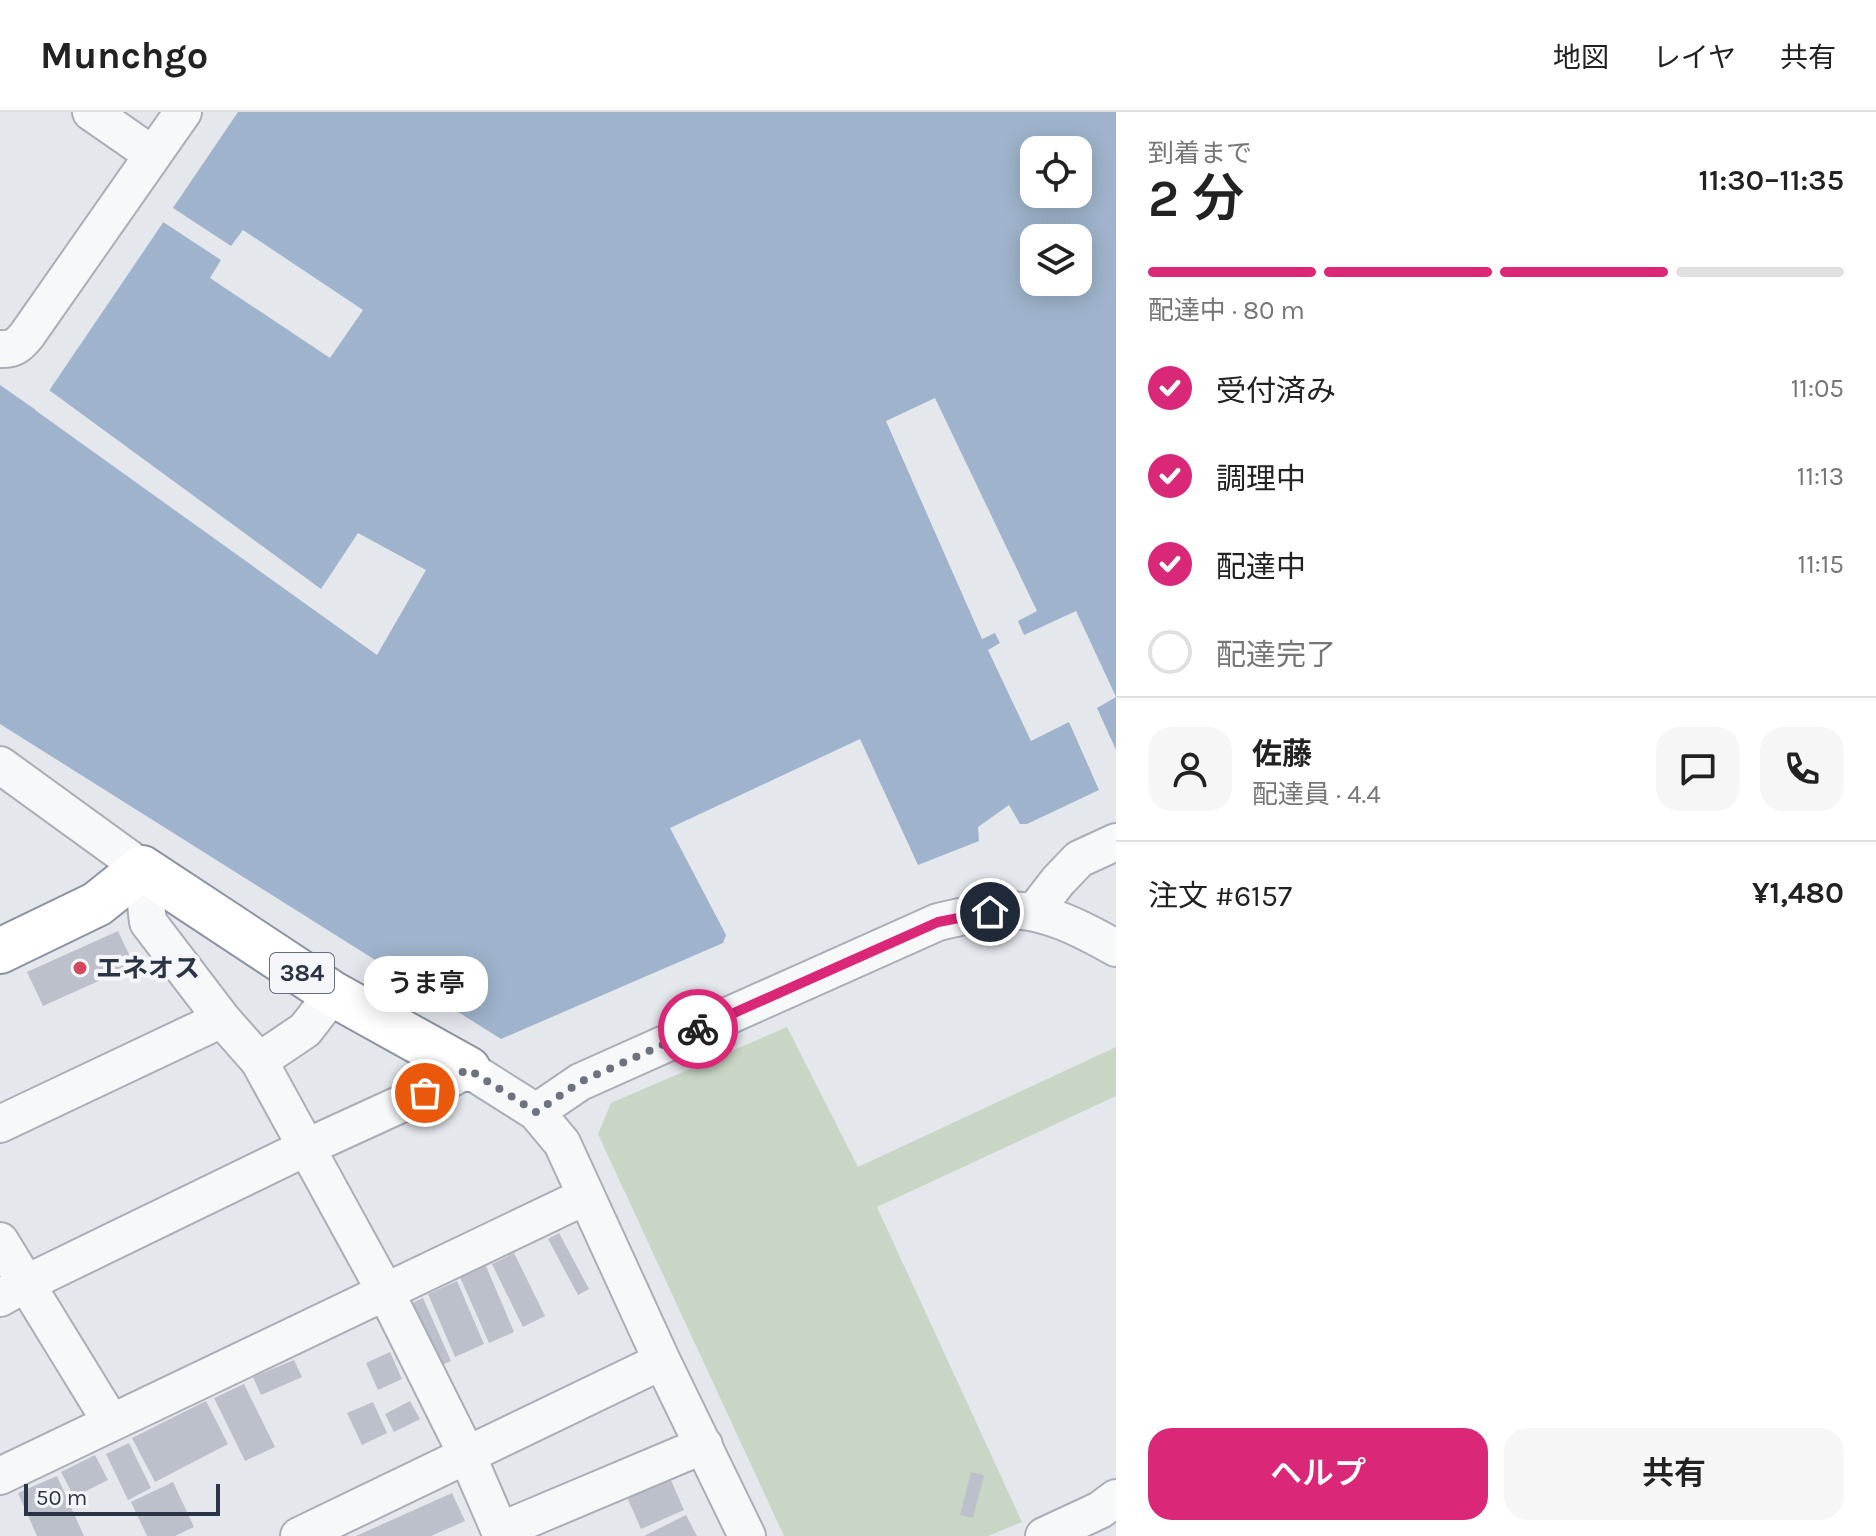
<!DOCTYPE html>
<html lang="ja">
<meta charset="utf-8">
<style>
body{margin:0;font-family:Karla,"Noto Sans JP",sans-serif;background:#f6f6f6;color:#222;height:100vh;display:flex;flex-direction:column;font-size:30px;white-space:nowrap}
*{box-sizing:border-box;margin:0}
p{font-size:26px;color:#767676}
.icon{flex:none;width:44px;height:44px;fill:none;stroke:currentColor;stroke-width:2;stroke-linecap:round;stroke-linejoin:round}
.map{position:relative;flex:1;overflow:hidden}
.side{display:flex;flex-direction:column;background:#fff;width:760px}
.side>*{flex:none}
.fabs{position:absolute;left:1020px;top:24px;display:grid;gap:16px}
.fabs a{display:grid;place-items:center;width:72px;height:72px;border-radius:16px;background:#fff;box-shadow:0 4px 20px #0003;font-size:40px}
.scale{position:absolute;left:24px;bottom:20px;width:196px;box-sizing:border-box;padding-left:8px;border:4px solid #2b3445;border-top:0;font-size:22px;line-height:28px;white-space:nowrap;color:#2b3445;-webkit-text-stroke:6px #f4f6f9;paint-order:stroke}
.pin{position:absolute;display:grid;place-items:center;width:68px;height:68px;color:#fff;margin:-34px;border:4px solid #fff;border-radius:50%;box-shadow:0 2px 8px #0007}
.courier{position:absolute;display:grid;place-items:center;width:80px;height:80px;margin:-40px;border:6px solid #db2777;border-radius:50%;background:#fff;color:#222;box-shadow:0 2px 10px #0007}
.bubble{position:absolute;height:56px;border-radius:24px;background:#fff;box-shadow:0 4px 20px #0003;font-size:26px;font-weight:600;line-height:56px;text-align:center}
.headline em{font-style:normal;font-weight:600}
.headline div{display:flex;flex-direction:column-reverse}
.headline{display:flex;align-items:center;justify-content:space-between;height:136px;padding:0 32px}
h1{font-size:52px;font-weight:600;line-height:60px}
.bar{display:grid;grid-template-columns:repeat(4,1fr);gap:12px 8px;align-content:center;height:96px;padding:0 32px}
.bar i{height:10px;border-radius:6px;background:#e0e0e0}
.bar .on{background:#db2777}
.bar p{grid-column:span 4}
.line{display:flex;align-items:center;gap:20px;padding:0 32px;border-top:2px solid #e0e0e0}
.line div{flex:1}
.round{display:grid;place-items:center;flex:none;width:84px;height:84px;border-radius:24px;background:#f6f6f6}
ol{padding:0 32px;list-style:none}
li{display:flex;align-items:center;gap:24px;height:88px}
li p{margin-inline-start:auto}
li .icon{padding:8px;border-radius:50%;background:#db2777;color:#fff;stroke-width:4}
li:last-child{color:#767676}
li i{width:44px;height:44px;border:4px solid #e0e0e0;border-radius:50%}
.primary-button{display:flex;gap:16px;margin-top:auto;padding:16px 32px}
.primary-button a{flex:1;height:92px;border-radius:24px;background:#db2777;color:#fff;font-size:32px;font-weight:600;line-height:92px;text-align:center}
.primary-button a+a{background:#f6f6f6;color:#222}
header{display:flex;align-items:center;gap:48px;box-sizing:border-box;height:112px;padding:0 40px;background:#fff;border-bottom:2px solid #e0e0e0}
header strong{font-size:38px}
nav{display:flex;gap:44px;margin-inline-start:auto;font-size:28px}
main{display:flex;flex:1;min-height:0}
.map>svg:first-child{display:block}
.green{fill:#c9d6c5}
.water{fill:#9fb4cc;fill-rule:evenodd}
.pier{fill:#e4e7ec}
.building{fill:#bbc0ca}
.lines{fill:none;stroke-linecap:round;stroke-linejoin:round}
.minor-casing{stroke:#a9aeb7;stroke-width:40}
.highway-casing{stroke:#8b94a3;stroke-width:48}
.minor{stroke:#f7f8fa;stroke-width:36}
.highway{stroke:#fff;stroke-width:44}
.done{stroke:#6c737f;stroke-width:8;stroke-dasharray:0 14.4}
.route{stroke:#db2777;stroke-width:10}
.poi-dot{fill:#d1495b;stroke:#f4f6f9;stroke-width:3}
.labels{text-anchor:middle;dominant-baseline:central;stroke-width:8;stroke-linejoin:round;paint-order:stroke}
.shield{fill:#f4f6f9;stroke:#676e7b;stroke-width:2}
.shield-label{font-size:24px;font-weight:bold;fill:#2b3445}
.poi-label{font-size:26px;font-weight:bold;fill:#2b3445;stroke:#f4f6f9;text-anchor:start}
</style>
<header>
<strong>Munchgo</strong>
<nav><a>地図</a><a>レイヤ</a><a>共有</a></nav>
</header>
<main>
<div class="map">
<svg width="1116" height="1424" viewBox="0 0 1116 1424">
<rect width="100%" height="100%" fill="#e4e7ec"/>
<path class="green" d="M 787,915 L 858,1055 L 1116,935 L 1116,984 L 877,1095 L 1022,1410 L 988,1424 L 784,1424 L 598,1022 L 611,991 Z"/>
<path class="water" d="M 238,0 L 1116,0 L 1116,638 L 1097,596 L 1116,585 L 1076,499 L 1024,523 L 1018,509 L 1037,499 L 935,286 L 886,309 L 982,527 L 995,521 L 1000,531 L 988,538 L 1031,629 L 1069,610 L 1099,678 L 1027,712 L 1020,712 L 1009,693 L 978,715 L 979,729 L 918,753 L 860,627 L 670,716 L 726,823 L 723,831 L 501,927 L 0,612 L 0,273 L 36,298 ZM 1034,38 L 1078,38 L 1078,82 L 1034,82 ZM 1034,126 L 1078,126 L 1078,170 L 1034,170 Z"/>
<path class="pier" d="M 170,94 L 231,134 L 243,118 L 363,198 L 330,246 L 210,166 L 221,148 L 160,108 Z
M 49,278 L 321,477 L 358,421 L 426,458 L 377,543 L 35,298 Z"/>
<path class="building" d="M 118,819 L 134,853 L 43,894 L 27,860 Z
M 559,1121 L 589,1177 L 578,1183 L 548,1127 Z
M 514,1141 L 545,1204 L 523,1215 L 492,1152 Z
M 486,1154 L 514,1220 L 489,1231 L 460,1165 Z
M 457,1169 L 484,1232 L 455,1245 L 428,1182 Z
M 423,1186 L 451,1249 L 429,1258 L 401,1196 Z
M 390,1240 L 402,1267 L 378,1278 L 366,1251 Z
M 294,1248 L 302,1265 L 261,1283 L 253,1265 Z
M 244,1272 L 275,1335 L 245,1349 L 214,1286 Z
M 206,1289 L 228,1332 L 155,1370 L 132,1326 Z
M 410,1289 L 420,1307 L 394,1320 L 385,1302 Z
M 373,1290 L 387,1321 L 362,1333 L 347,1301 Z
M 129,1331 L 151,1376 L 128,1388 L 106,1342 Z
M 95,1343 L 108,1368 L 74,1385 L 61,1360 Z
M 971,1360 L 984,1363 L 973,1406 L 960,1403 Z
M 57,1364 L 84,1424 L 37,1424 L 18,1381 Z
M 670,1366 L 684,1398 L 641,1417 L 627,1385 Z
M 173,1370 L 194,1415 L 175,1424 L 147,1424 L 131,1390 Z
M 452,1381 L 465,1409 L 431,1424 L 356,1424 Z
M 686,1403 L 697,1424 L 644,1424 Z"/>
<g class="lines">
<defs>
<path id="minor" d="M 91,0 L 153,43
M 0,237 C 13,238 19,233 27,223 L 183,0
M 0,653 L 142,756 L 148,810 L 222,907 L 259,949 L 385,1179 L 467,1343 L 502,1424
M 1034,800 L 1058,769 L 1079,747 L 1116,730
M 259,949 L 305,918 L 333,882
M 536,1000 L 580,970 L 938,810 C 960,805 983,799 1005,798 C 1045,797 1082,817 1116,836
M 0,1012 L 222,907
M 0,1129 L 111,1310
M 0,1186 L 25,1172 L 307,1035 L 425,981 L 468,957 L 536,1000 L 562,1031 L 662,1249 L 747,1424
M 0,1364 L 586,1084
M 500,1419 L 704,1333
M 299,1424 L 662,1249
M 1044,1424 L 1100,1398 L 1116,1386"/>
<path id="highway" d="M 0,839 L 97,792 L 142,756 L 333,882 L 468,957"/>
</defs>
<use href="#minor" class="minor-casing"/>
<use href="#highway" class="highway-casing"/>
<use href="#minor" class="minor"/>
<use href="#highway" class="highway"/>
</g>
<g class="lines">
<path class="done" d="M 425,981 L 468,957 L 536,1000 L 580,970 L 698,917"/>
<path class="route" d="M 698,917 L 938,810 L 990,800"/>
</g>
<circle class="poi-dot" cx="80" cy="856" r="8"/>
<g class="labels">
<rect class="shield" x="270" y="841" width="64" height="40" rx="6"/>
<g class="shield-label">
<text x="302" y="861">384</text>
</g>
<g class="poi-label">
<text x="96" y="856">エネオス</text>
</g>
</g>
</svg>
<div class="fabs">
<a><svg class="icon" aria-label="locate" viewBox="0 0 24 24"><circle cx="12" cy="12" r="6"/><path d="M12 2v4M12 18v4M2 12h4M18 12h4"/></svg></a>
<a><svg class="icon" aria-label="layers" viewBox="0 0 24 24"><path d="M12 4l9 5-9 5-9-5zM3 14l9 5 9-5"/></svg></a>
</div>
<div class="scale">50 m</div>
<div class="pin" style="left:425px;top:981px;background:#ea580c"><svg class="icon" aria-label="bag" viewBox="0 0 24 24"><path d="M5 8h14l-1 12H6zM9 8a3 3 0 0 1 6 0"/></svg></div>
<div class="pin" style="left:990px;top:800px;background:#1f2937"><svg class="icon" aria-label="home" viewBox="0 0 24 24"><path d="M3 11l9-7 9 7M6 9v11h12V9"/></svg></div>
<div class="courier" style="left:698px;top:917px"><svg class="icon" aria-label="bike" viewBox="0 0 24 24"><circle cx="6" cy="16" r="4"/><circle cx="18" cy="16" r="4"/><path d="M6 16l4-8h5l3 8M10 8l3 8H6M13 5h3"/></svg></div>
<div class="bubble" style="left:364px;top:844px;width:124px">うま亭</div>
</div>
<section class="side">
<div class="headline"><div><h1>2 分</h1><p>到着まで</p></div><em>11:30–11:35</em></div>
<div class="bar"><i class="on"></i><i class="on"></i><i class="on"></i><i></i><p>配達中 · 80 m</p></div>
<ol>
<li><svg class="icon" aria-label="check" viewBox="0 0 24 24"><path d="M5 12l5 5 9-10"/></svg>受付済み<p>11:05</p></li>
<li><svg class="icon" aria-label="check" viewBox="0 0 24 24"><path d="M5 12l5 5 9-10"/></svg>調理中<p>11:13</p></li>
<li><svg class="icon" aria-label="check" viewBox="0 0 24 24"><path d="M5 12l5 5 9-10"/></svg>配達中<p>11:15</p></li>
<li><i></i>配達完了</li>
</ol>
<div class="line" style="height:144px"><a class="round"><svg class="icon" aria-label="person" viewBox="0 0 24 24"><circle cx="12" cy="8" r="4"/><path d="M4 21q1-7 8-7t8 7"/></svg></a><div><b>佐藤</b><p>配達員 · 4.4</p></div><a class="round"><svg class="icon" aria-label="chat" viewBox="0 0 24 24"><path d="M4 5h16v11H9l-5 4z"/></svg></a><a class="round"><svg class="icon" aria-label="phone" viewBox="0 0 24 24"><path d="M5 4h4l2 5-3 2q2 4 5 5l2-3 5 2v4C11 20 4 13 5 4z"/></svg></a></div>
<div class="line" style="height:104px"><div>注文 #6157</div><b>¥1,480</b></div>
<div class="primary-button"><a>ヘルプ</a><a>共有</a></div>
</section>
</main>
